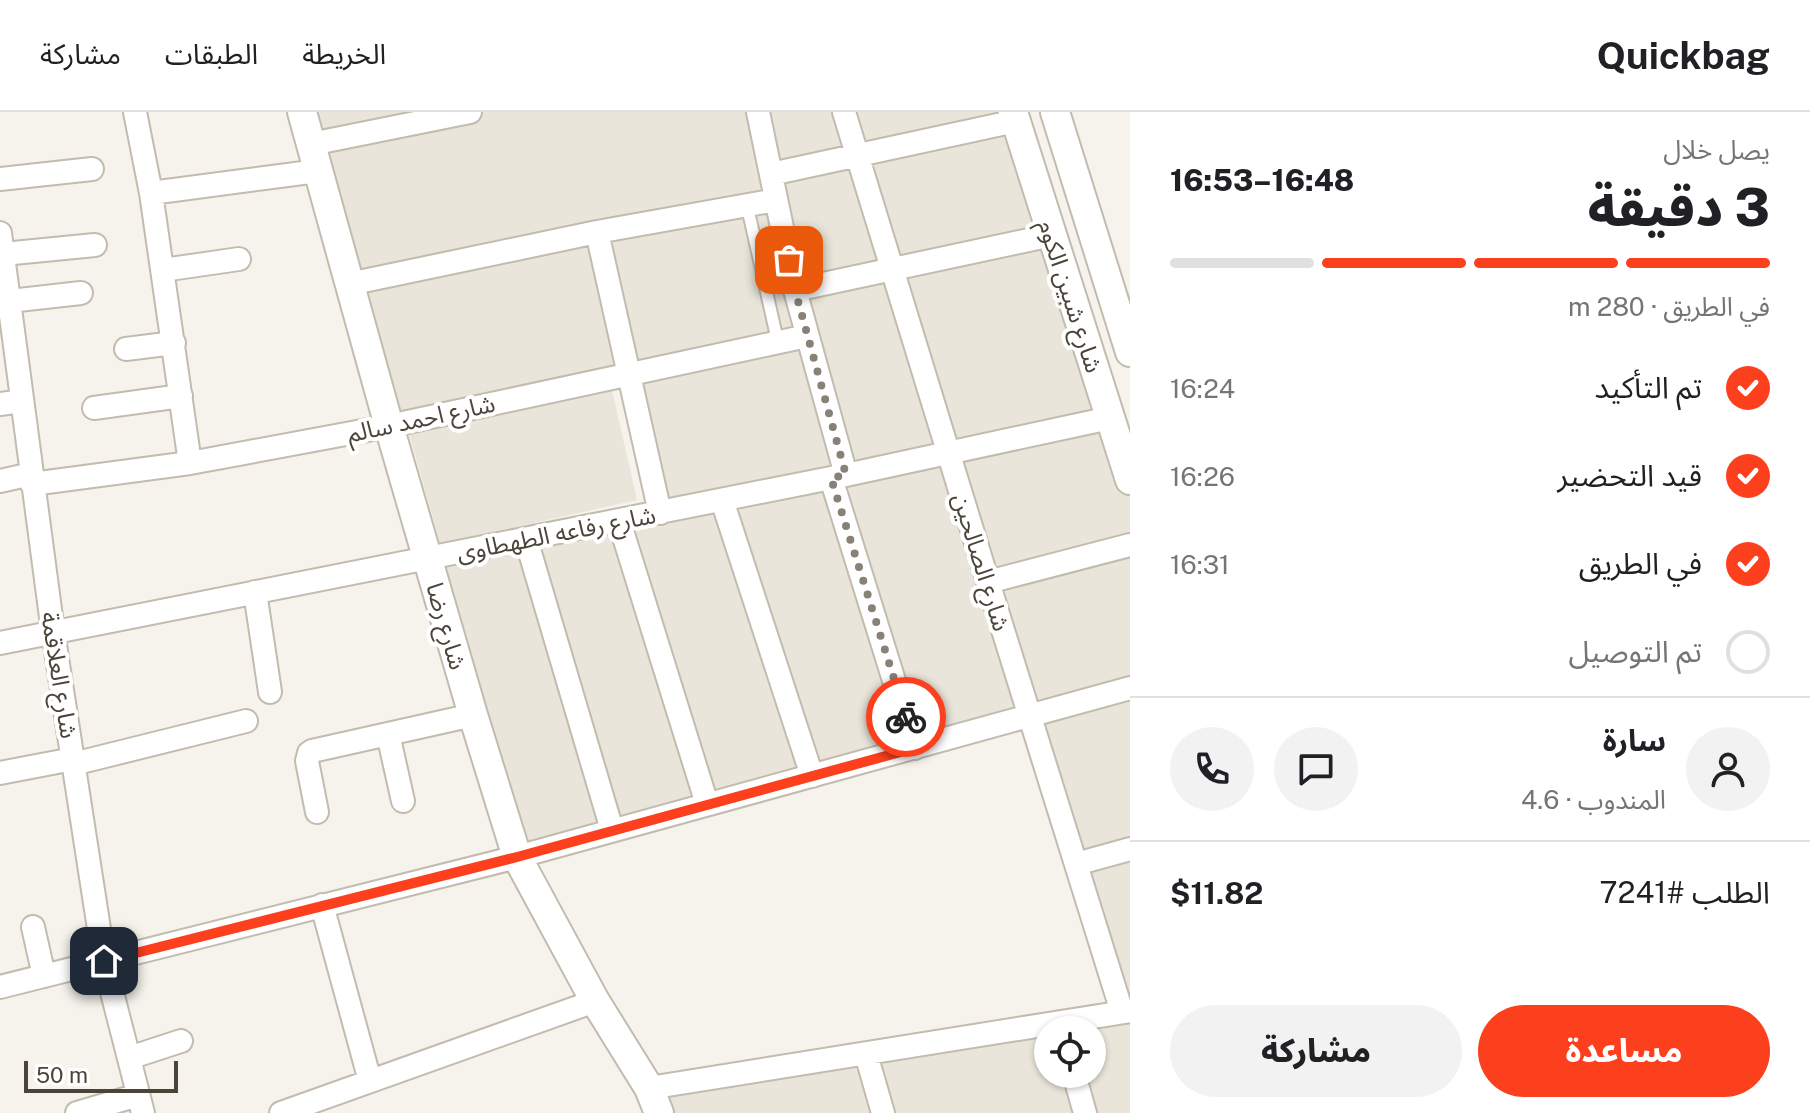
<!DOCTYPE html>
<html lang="ar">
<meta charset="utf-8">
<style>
body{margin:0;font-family:"Public Sans","Noto Sans Arabic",sans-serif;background:#f2f2f2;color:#202124;direction:rtl;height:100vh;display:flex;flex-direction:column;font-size:30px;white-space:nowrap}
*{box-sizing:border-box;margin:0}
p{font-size:26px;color:#757577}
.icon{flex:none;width:44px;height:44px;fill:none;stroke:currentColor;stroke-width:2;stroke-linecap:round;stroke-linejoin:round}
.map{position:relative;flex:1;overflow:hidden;direction:ltr}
.sheet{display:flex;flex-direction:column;background:#fff;width:680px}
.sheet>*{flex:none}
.fabs{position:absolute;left:1034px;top:904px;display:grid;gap:16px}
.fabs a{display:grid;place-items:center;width:72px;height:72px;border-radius:50%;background:#fff;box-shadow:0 2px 6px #0004;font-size:40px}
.scale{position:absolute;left:24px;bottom:20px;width:154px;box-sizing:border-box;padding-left:8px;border:4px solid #4b4439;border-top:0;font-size:22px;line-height:28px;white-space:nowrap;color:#4b4439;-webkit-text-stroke:6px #fff;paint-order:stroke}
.pin{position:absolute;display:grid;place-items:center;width:68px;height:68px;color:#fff;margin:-34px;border-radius:16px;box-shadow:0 4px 12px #0006}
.courier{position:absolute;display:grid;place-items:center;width:80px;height:80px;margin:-40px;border:6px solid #fc3f1d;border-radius:50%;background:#fff;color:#222;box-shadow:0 2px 10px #0007}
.summary em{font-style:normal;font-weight:800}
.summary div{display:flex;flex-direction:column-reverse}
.summary{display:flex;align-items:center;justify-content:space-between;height:136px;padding:0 40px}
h1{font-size:52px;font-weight:800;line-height:60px}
.bar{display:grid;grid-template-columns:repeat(4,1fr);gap:12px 8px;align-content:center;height:96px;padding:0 40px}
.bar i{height:10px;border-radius:6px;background:#e0e0e0}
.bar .selected{background:#fc3f1d}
.bar p{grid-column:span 4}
.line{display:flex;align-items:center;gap:20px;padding:0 40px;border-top:2px solid #e0e0e0}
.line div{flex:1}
.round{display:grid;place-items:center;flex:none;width:84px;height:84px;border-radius:42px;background:#f2f2f2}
ol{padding:0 40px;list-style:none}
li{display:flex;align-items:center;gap:24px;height:88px}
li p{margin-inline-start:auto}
li .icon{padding:8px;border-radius:50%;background:#fc3f1d;color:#fff;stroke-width:4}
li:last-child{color:#757577}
li i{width:44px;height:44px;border:4px solid #e0e0e0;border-radius:50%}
.cta{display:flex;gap:16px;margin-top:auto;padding:16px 40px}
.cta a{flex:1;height:92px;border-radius:48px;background:#fc3f1d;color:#fff;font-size:32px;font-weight:800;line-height:92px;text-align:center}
.cta a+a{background:#f2f2f2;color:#202124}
header{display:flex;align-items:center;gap:48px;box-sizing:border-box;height:112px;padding:0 40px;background:#fff;border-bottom:2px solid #e0e0e0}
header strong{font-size:38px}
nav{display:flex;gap:44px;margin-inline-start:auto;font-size:28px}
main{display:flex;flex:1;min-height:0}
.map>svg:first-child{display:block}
.residential{fill:#eae5da;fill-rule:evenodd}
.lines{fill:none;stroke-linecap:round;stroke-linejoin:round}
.service-casing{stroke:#c2bbae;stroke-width:15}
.minor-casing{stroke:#c2bbae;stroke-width:26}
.tertiary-casing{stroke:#c2bbae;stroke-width:32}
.service{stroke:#fff;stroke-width:11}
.minor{stroke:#fff;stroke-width:22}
.tertiary{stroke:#fff;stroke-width:28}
.done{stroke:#878178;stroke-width:8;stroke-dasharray:0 14.4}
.route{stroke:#fc3f1d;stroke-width:10}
.labels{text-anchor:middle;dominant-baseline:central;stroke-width:8;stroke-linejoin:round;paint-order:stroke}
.street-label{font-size:24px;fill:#4b4439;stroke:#fff}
</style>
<header>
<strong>Quickbag</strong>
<nav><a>الخريطة</a><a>الطبقات</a><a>مشاركة</a></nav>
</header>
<main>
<section class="sheet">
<div class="summary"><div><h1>3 دقيقة</h1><p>يصل خلال</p></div><em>16:48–16:53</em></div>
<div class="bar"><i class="selected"></i><i class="selected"></i><i class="selected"></i><i></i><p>في الطريق · 280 m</p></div>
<ol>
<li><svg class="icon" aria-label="check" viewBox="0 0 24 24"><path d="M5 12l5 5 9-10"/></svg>تم التأكيد<p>16:24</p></li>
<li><svg class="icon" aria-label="check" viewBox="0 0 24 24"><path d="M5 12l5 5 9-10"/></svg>قيد التحضير<p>16:26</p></li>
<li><svg class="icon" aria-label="check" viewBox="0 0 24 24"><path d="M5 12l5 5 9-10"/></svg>في الطريق<p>16:31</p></li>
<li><i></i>تم التوصيل</li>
</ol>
<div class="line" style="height:144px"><a class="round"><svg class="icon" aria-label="person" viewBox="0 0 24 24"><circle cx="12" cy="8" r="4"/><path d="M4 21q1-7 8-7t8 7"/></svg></a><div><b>سارة</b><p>المندوب · 4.6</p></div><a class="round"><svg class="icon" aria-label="chat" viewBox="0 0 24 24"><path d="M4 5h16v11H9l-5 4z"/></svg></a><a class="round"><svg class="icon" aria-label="phone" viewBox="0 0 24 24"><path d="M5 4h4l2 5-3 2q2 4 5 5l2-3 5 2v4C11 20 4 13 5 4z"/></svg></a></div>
<div class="line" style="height:104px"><div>الطلب #7241</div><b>$11.82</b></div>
<div class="cta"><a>مساعدة</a><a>مشاركة</a></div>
</section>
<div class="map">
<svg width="1130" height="1001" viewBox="0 0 1130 1001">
<rect width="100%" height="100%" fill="#f6f3ec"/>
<path class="residential" d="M 305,0 L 1014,0 L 1130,367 L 1130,574 L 518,743 L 427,446 L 660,401 L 629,262 L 389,314 Z
M 612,278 L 637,388 L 440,432 L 409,321 Z
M 1130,576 L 1130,1001 L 661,1001 L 651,978 L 1123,901 L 1031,605 ZM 1048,918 L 1092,918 L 1092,962 L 1048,962 Z"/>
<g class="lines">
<defs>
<path id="service" d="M 747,93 L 778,231"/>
<path id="minor" d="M 135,0 L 151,81 L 190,351
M 758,0 L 795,178 L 846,363
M 844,0 L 988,470 L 1122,900
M 311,32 L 470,0
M 771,62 L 1016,9
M 0,67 L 92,57
M 151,81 L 318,59
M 597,120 L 660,401
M 0,121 L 53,520 L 104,849 L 143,1001
M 3,142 L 95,133
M 163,158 L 239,147
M 349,172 L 597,120 L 776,88
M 795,178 L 1052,123
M 0,190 L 81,181
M 126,237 L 174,231
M 0,292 L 22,289
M 94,296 L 181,284
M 831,366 L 915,636
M 0,369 L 31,362
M 32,372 L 190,351 L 389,314 L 807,224
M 722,388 L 812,664
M 619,409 L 707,692
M 526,427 L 612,718
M 988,470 L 1130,433
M 255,480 L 270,580
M 0,531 L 846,363 L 1110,306
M 388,622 L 403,689
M 73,652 L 246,609
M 0,661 L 73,647
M 317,700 L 307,649 L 309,641 L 312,639 L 473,603
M 1076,752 L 1130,737
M 322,793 L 370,969
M 33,815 L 44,864
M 0,875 L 517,745 L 1130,576
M 866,942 L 883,1001
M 129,946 L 181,929
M 1074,962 L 1085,1001
M 649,976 L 1130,899
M 77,1001 L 138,983
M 281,1001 L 595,889"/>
<path id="tertiary" d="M 302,0 L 389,314 L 473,603 L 517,745 L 595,889 L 649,976 L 659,1001
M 1013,0 L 1130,368
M 1055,0 L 1130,240"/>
</defs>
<use href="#service" class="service-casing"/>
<use href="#minor" class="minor-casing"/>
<use href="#tertiary" class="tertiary-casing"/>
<use href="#service" class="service"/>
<use href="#minor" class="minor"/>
<use href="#tertiary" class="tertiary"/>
</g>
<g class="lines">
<path class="done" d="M 789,148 L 795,178 L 846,363 L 831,366 L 906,605"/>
<path class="route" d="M 104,849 L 517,745 L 915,636 L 906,605"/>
</g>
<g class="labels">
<g class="street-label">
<text transform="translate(1071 184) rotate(72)">شارع شبين الكوم</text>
<text transform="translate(421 306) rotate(-12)">شارع احمد سالم</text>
<text transform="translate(556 421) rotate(-11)">شارع رفاعه الطهطاوى</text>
<text transform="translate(982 450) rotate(73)">شارع الصالحين</text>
<text transform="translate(447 514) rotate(74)">شارع رضا</text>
<text transform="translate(60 563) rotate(81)">شارع العلاقمة</text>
</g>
</g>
</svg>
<div class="fabs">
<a><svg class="icon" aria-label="locate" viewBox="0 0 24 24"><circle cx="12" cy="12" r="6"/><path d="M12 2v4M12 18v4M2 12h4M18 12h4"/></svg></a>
</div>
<div class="scale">50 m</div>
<div class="pin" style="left:789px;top:148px;background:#ea580c"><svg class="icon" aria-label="bag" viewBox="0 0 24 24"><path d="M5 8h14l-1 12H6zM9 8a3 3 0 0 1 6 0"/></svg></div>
<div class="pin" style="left:104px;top:849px;background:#1f2937"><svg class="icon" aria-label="home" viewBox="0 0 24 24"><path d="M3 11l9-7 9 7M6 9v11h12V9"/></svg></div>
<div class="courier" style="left:906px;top:605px"><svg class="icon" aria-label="bike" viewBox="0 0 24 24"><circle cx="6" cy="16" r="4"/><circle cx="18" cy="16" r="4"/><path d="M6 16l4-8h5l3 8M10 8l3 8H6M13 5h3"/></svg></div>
</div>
</main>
